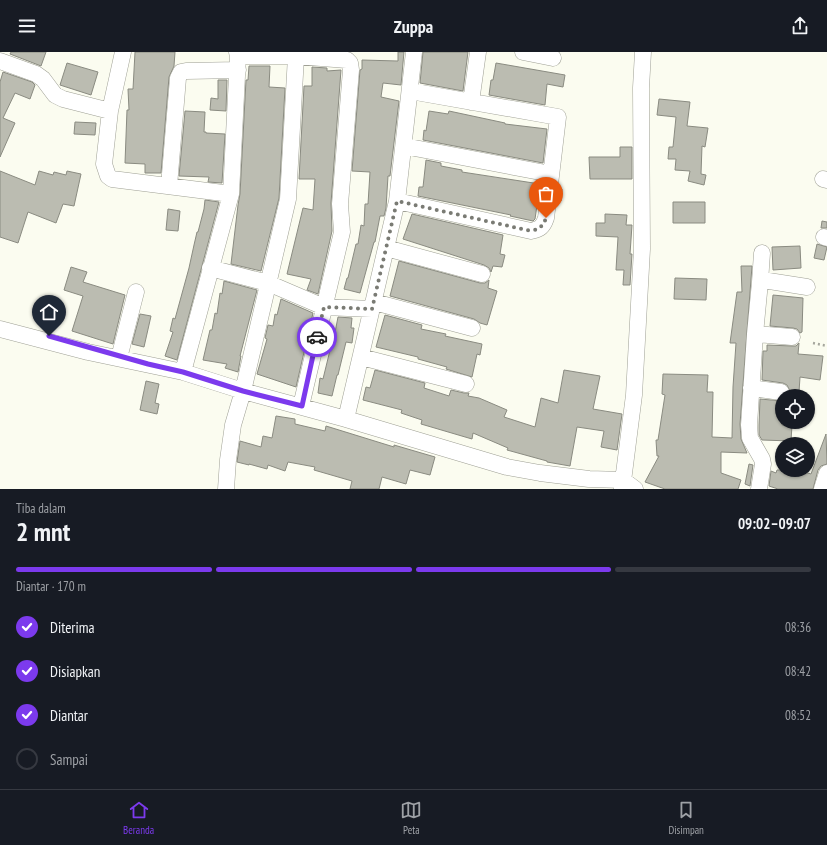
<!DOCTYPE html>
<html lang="id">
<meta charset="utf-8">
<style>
body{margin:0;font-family:"PT Sans Narrow",sans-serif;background:#242831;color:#f1f3f6;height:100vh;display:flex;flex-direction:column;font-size:15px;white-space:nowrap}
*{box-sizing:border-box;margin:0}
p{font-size:13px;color:#9ea1a6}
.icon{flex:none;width:22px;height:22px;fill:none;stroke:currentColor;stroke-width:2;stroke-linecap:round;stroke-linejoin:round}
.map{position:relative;height:437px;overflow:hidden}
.details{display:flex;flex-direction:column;background:#171b24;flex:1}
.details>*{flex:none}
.fabs{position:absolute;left:775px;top:337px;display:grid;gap:8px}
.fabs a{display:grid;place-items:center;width:40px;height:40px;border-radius:50%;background:#171b24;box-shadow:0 1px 3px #0004;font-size:20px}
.pin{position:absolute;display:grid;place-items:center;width:34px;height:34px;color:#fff;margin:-41px -17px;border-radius:50% 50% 50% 0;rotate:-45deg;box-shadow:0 0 4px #0007}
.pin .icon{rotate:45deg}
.courier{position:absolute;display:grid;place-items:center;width:40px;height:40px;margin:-20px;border:3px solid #7c3aed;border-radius:50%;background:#fff;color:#222;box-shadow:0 1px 5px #0007}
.headline em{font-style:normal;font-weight:700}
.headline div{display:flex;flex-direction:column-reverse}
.headline{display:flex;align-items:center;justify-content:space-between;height:68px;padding:0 16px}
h1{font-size:26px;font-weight:700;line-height:30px}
.bar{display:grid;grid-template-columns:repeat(4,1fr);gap:6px 4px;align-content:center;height:48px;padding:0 16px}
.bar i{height:5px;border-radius:3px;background:#363941}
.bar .current{background:#7c3aed}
.bar p{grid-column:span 4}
ol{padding:0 16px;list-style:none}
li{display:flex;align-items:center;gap:12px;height:44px}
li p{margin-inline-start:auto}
li .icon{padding:4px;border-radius:50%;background:#7c3aed;color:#fff;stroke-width:4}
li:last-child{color:#9ea1a6}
li i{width:22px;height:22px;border:2px solid #363941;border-radius:50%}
header{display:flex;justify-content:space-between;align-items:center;height:52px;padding:0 16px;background:#171b24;font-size:18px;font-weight:700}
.tabs{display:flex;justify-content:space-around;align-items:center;height:56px;border-top:1px solid #363941;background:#171b24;font-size:11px;color:#9ea1a6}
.tabs a{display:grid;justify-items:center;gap:2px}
.tabs .current{color:#7c3aed}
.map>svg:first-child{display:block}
.building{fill:#bbbcb1;stroke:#8a8b81}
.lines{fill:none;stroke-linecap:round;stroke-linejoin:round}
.minor-casing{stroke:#9fa095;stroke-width:17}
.path{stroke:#a5a69d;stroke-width:2.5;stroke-dasharray:2 3;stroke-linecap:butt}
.minor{stroke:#fff;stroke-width:16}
.done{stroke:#7a7b74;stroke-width:4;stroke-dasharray:0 7.2}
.route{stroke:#7c3aed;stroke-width:5}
</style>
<header><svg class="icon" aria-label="menu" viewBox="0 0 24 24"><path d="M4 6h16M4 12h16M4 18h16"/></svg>Zuppa<svg class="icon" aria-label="share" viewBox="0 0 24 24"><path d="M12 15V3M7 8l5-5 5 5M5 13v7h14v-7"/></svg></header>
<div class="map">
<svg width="827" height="437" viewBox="0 0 827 437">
<rect width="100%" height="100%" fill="#fbfcf0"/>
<path class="building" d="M 11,0 L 46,0 L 41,14 L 10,2 Z
M 135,0 L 175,0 L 174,14 L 169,25 L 161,121 L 145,121 L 145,112 L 125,111 L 127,58 L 129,58 L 128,37 L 133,37 Z
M 398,0 L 404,0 L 401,33 L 383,31 L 381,45 L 399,49 L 390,124 L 388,124 L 386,156 L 384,164 L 380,164 L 375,190 L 374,190 L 360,241 L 344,237 L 347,226 L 348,226 L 356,192 L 358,192 L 361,173 L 364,174 L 365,152 L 368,152 L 370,120 L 352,119 L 360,18 L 362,17 L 362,8 L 398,9 Z
M 423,0 L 468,0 L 463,39 L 420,31 Z
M 67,11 L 98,20 L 91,43 L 60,33 Z
M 496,11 L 565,23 L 563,35 L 547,32 L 545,53 L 489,43 L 491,28 L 493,28 Z
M 249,14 L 270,14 L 269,35 L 285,36 L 279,146 L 261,219 L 231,212 L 238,153 L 240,142 L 246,28 L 248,28 Z
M 312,15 L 327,16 L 327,19 L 341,18 L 331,151 L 332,179 L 318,242 L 307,238 L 311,227 L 287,222 L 303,156 L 313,158 L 315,127 L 299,127 L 304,34 L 312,34 Z
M 3,20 L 32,30 L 35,33 L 30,47 L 15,41 L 3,66 L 15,71 L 0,105 L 0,30 Z
M 218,28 L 227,28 L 226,59 L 210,58 L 211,46 L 218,47 Z
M 659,47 L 690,50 L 687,74 L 708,76 L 705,95 L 702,94 L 701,122 L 706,123 L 704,133 L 688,129 L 690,119 L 675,118 L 676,107 L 668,107 L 669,95 L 673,95 L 676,65 L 657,63 Z
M 185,59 L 205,60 L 204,80 L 206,80 L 206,81 L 225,82 L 222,131 L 208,130 L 209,125 L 179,124 Z
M 429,59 L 448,62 L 449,59 L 505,71 L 505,72 L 547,77 L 543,111 L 423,88 L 424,78 L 426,79 Z
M 75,70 L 96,71 L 95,83 L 74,82 Z
M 620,95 L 632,95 L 632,127 L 590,127 L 589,105 L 620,105 Z
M 426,108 L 441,111 L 441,114 L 462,118 L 462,120 L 540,132 L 535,167 L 533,169 L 510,164 L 511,163 L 418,144 L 419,135 L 423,135 Z
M 0,119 L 35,133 L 39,119 L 53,123 L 54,120 L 66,123 L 67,119 L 81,122 L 74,154 L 63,152 L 56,171 L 28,160 L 18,191 L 0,185 Z
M 559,136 L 562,137 L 561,149 L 558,149 Z
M 205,148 L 219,150 L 177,308 L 165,304 L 173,280 L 170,279 L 173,266 L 175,267 L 189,216 L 194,193 L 197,180 L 198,180 L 204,157 Z
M 673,150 L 705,150 L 705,171 L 673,171 Z
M 168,157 L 180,159 L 178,179 L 166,178 Z
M 412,162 L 503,183 L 500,202 L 505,203 L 502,215 L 493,214 L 491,220 L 489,216 L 484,213 L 403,187 Z
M 605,162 L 627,163 L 626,173 L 632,173 L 630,202 L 632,202 L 630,233 L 623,233 L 624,218 L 616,218 L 618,185 L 596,184 L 596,171 L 605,171 Z
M 822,169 L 827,170 L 827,176 L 821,176 Z
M 817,192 L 827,195 L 824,208 L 814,206 Z
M 800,194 L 801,216 L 773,218 L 772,195 Z
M 399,209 L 480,231 L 485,231 L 489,228 L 488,236 L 497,239 L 487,273 L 480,271 L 474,267 L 390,244 Z
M 741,214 L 752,214 L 740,372 L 741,387 L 747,401 L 721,400 L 721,421 L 741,428 L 738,437 L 665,437 L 645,430 L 659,404 L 657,404 L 656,388 L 658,388 L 665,343 L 662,342 L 663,322 L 708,323 L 707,340 L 713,340 L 712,385 L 732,386 L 733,335 L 736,291 L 730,291 L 737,240 L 742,240 Z
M 71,215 L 87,220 L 83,230 L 125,243 L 113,292 L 72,279 L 83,244 L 64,238 Z
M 675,226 L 707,227 L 706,248 L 674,247 Z
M 224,229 L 257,238 L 240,304 L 241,304 L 238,320 L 225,316 L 227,312 L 203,308 L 210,278 L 212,278 L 215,261 L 217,262 L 220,241 L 222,242 Z
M 773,243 L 803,246 L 802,280 L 800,281 L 797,277 L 793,276 L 770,274 Z
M 281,247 L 313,261 L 296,335 L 257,322 L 267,287 L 265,286 L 268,273 L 273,274 L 275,262 L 277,263 Z
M 140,262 L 151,264 L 144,295 L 132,292 Z
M 385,263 L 422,273 L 421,277 L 446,282 L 445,284 L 482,292 L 480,303 L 477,302 L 472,325 L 446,317 L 447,315 L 418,307 L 418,305 L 376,295 Z
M 338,265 L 352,266 L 351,276 L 354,276 L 352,291 L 346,290 L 338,323 L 337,323 L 332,344 L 318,341 L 320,326 L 323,327 L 332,290 L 333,291 Z
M 799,291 L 798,302 L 823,304 L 820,328 L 800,325 L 799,340 L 790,339 L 787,333 L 783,331 L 762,328 L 763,299 L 767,299 L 767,293 L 792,294 L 796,294 Z
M 375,318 L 425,331 L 424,336 L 449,344 L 451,338 L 464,341 L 469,341 L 468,344 L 479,346 L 507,358 L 504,365 L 535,375 L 541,346 L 558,351 L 564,318 L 600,324 L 593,357 L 622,362 L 617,398 L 601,395 L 604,379 L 577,375 L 570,414 L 547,410 L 547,409 L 507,398 L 508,396 L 473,381 L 472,387 L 421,372 L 422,368 L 401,361 L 402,358 L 363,348 L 366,335 L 370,336 Z
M 146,329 L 159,332 L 155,351 L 159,352 L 157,362 L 140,358 Z
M 760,347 L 782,349 L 782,373 L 792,373 L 791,389 L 762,388 L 759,383 L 759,373 Z
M 276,364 L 295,367 L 295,372 L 325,379 L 326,374 L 394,395 L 394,393 L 435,405 L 430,423 L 410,418 L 406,432 L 382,425 L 379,437 L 350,437 L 352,429 L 314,418 L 315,415 L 288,410 L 285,419 L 268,413 L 267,417 L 249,412 L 249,413 L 237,410 L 240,389 L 261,395 L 263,384 L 272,386 Z
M 826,382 L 827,412 L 821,414 L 818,418 L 813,437 L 778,437 L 769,434 L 771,419 L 776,421 L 777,418 L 798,418 L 811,422 Z
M 749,412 L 753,413 L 750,434 L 745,432 Z"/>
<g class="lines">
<defs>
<path id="minor" d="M 123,0 L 110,59 L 104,112 L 108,124 L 112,127 L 231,142 L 238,4 L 237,0
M 523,0 L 553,6
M 296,4 L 347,8 L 350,11 L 351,18 L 340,152 L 342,180 L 301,354
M 0,9 L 36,22 L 43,27 L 55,43 L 63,47 L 110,59
M 471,50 L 478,0
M 404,94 L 551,122
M 823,127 L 827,128
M 169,134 L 178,26 L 181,20 L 186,19 L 238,18
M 397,149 L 531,179 C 540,177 543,175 546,166 L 558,65 L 410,39
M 824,185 L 827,186
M 386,196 L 482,222
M 210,216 L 268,231 L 324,255 L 372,257
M 760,230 L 762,201
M 374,250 L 472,276
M 0,277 L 88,300 L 183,320 L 243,339 L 346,367 L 507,415 L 540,421 L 589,427 L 623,428 L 635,437
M 755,282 L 792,285
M 361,305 L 466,332
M 119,306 L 136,240
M 183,320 L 231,142
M 751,336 L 781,340
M 346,367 L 397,149 L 414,0
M 226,437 L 228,408 L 233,373 L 243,339 L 288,147 L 296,4 L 238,4
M 622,437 L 634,343 L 642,197 L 641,36 L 643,0
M 759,437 L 763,412 L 762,407 L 750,386 L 749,373 L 755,282 L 760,230 L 762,228 L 807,235
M 822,437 L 827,421"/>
</defs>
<use href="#minor" class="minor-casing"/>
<path class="path" d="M 813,291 L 827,294"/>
<use href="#minor" class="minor"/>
</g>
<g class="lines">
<path class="done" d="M 317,285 L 324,255 L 372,257 L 397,149 L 531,179 C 540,177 543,174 546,166"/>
<path class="route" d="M 49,284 L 148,312 L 183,320 L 243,339 L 302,354 L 317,285"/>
</g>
</svg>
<div class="fabs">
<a><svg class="icon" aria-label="locate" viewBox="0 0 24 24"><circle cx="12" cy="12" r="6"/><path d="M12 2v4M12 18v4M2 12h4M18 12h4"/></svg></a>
<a><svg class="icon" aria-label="layers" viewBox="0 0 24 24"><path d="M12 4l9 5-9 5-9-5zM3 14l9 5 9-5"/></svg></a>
</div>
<div class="pin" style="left:546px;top:166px;background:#ea580c"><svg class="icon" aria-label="bag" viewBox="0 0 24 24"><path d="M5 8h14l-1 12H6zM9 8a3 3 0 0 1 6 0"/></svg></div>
<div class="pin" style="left:49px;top:284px;background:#1f2937"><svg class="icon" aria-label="home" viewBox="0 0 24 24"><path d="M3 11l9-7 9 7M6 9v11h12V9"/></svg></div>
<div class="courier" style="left:317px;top:285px"><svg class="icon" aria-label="car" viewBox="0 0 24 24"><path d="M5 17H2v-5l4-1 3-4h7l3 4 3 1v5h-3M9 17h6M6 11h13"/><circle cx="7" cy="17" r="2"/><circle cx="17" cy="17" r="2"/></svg></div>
</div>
<section class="details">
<div class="headline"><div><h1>2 mnt</h1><p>Tiba dalam</p></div><em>09:02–09:07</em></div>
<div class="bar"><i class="current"></i><i class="current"></i><i class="current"></i><i></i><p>Diantar · 170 m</p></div>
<ol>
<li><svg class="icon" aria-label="check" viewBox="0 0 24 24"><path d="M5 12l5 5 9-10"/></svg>Diterima<p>08:36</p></li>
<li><svg class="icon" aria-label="check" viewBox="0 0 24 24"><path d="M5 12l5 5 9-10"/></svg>Disiapkan<p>08:42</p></li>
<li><svg class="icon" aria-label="check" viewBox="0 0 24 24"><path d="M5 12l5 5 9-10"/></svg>Diantar<p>08:52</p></li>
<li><i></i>Sampai</li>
</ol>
</section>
<nav class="tabs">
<a class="current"><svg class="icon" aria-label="home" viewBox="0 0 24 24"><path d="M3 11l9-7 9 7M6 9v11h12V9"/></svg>Beranda</a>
<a><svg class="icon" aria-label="map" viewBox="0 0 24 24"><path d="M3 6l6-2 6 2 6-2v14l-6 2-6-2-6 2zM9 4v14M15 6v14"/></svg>Peta</a>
<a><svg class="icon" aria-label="saved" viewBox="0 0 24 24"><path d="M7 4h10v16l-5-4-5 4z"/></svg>Disimpan</a>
</nav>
